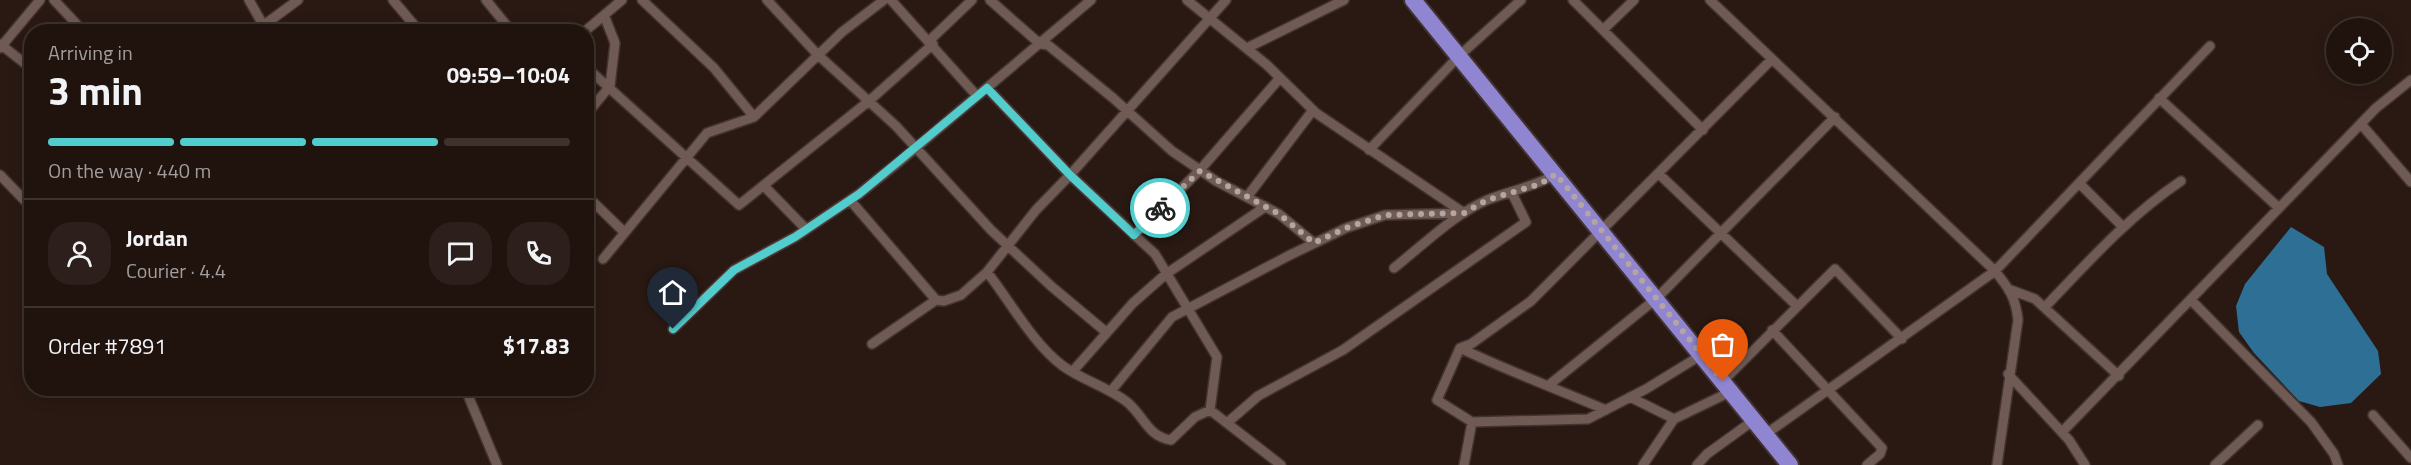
<!DOCTYPE html>
<meta charset="utf-8">
<style>
body{margin:0;font-family:"Titillium Web",sans-serif;background:#2d201c;color:#f1f3f6;height:100vh;display:flex;flex-direction:column;font-size:22px;white-space:nowrap}
*{box-sizing:border-box;margin:0}
p{font-size:20px;color:#a29e9e}
.icon{flex:none;width:33px;height:33px;fill:none;stroke:currentColor;stroke-width:2;stroke-linecap:round;stroke-linejoin:round}
.map{position:relative;flex:1;overflow:hidden}
.details{position:absolute;left:24px;top:24px;width:570px;height:372px;display:flex;flex-direction:column;background:#20130e;border-radius:24px;box-shadow:0 3px 15px #0003,0 0 0 2px #3d322e}
.details>*{flex:none}
.tools{position:absolute;left:2326px;top:18px;display:grid;gap:12px}
.tools a{display:grid;place-items:center;width:66px;height:66px;border-radius:50%;background:#20130e;box-shadow:0 3px 15px #0003,0 0 0 2px #3d322e;font-size:30px}
.pin{position:absolute;display:grid;place-items:center;width:51px;height:51px;color:#fff;margin:-62px -26px;border-radius:50% 50% 50% 0;rotate:-45deg;box-shadow:0 0 6px #0007}
.pin .icon{rotate:45deg}
.courier{position:absolute;display:grid;place-items:center;width:60px;height:60px;margin:-30px;border:4px solid #52cdce;border-radius:50%;background:#fff;color:#222;box-shadow:0 2px 8px #0007}
.summary em{font-style:normal;font-weight:700}
.summary div{display:flex;flex-direction:column-reverse}
.summary{display:flex;align-items:center;justify-content:space-between;height:102px;padding:0 24px}
h1{font-size:39px;font-weight:700;line-height:45px}
.bar{display:grid;grid-template-columns:repeat(4,1fr);gap:9px 6px;align-content:center;height:72px;padding:0 24px}
.bar i{height:8px;border-radius:4px;background:#3d322e}
.bar .active{background:#52cdce}
.bar p{grid-column:span 4}
.line{display:flex;align-items:center;gap:15px;padding:0 24px;border-top:2px solid #3d322e}
.line div{flex:1}
.round{display:grid;place-items:center;flex:none;width:63px;height:63px;border-radius:24px;background:#2d201c}
.map>svg:first-child{display:block}
.water{fill:#2e6f95}
.lines{fill:none;stroke-linecap:round;stroke-linejoin:round}
.street-casing{stroke:#413331;stroke-width:12}
.highway-casing{stroke:#413331;stroke-width:20}
.street{stroke:#6f5b53;stroke-width:9}
.highway{stroke:#9085d0;stroke-width:16}
.done{stroke:#b4a5a1;stroke-width:6;stroke-dasharray:0 10.8}
.route{stroke:#52cdce;stroke-width:8}
</style>
<div class="map">
<svg width="2411" height="465" viewBox="0 0 2411 465">
<rect width="100%" height="100%" fill="#2a1913"/>
<path class="water" d="M 2291,227 L 2324,247 L 2327,274 L 2378,351 L 2381,374 L 2351,403 L 2320,407 L 2299,401 L 2254,353 L 2239,332 L 2236,306 L 2245,284 Z"/>
<g class="lines">
<defs>
<path id="street" d="M 54,0 L 84,32
M 249,0 L 267,32
M 393,0 L 420,32
M 486,0 L 512,32
M 642,0 L 714,68 L 754,117
M 767,0 L 817,54 L 896,126 L 991,230 L 1051,286 L 1106,332
M 891,0 L 977,96
M 990,0 L 1040,44 L 1048,45 L 1113,98 L 1172,151 L 1216,181 L 1279,214 L 1314,243
M 1187,0 L 1267,65 L 1316,113 L 1464,213
M 1573,0 L 1703,130
M 1710,0 L 1995,271 C 2008,287 2016,298 2018,320 L 1997,465
M 264,25 L 298,0
M 1603,30 L 1634,0
M 584,32 L 622,0
M 929,41 L 972,0
M 0,44 L 32,69
M 0,48 L 40,0
M 1247,48 L 1344,0
M 586,67 L 739,205 L 869,101 L 933,44
M 987,88 L 1070,175 L 1155,254 L 1217,357 L 1210,410
M 2159,98 L 2279,208
M 586,115 L 610,86 L 615,43 L 604,15
M 2361,124 L 2411,182
M 1369,150 L 1459,56 L 1521,0
M 1659,174 L 1797,306
M 0,175 L 32,208
M 2080,184 L 2122,226
M 764,186 L 806,229
M 586,195 L 624,232
M 1247,197 L 1313,110
M 850,200 L 936,300
M 1134,235 L 1200,170 L 1279,79
M 603,259 L 707,133 L 754,117 L 842,32 L 884,0
M 1394,268 C 1423,245 1453,215 1487,200 C 1510,191 1534,187 1556,174
M 987,272 C 1010,301 1033,344 1063,366 C 1082,380 1108,387 1127,402 C 1144,416 1148,437 1171,440 L 1195,417 L 1210,410 L 1281,465
M 2011,290 L 2035,299 L 2119,376
M 2191,300 L 2311,422 L 2334,454 L 2338,465
M 2045,307 C 2089,261 2129,216 2181,181
M 673,329 L 734,270 L 795,237 L 859,194 L 900,161 L 1091,0
M 1772,330 L 1882,448 L 1880,454 L 1867,465
M 872,344 L 936,300 L 944,301 L 961,295 L 987,272 L 1036,210 L 1070,175 L 1226,0
M 1460,348 C 1508,371 1557,389 1606,410
M 1703,354 L 1646,389 L 1588,419 L 1472,422 L 1437,400 L 1460,348 L 1471,344 L 1531,301 L 1772,59
M 1073,371 L 1133,303 L 1166,274 L 1265,207
M 2008,374 L 2069,440 L 2085,465
M 1723,381 L 1835,269 L 1902,339
M 1549,385 L 1657,298 L 1835,117
M 465,388 L 497,465
M 1111,391 L 1172,317 L 1290,255 L 1346,228 L 1385,215 L 1464,213
M 1630,397 L 1674,419
M 2373,415 L 2411,458
M 1227,423 L 1258,396 L 1343,350 L 1526,222 L 1512,193
M 2062,432 L 2376,108 L 2411,80
M 1766,434 L 1995,271 L 2210,46
M 1464,465 L 1472,422
M 1643,465 L 1674,419 L 1732,391
M 1697,465 L 1707,454 L 1754,420
M 2215,465 L 2258,425"/>
<path id="highway" d="M 1413,0 L 1790,465"/>
</defs>
<use href="#street" class="street-casing"/>
<use href="#highway" class="highway-casing"/>
<use href="#street" class="street"/>
<use href="#highway" class="highway"/>
</g>
<g class="lines">
<path class="done" d="M 1160,208 L 1200,171 L 1279,214 L 1314,243 L 1346,228 L 1385,215 L 1464,213 L 1487,200 L 1540,184 L 1556,174 L 1723,381"/>
<path class="route" d="M 673,329 L 734,270 L 795,237 L 859,194 L 987,88 L 1070,175 L 1134,235 L 1160,208"/>
</g>
</svg>
<div class="tools">
<a><svg class="icon" aria-label="locate" viewBox="0 0 24 24"><circle cx="12" cy="12" r="6"/><path d="M12 2v4M12 18v4M2 12h4M18 12h4"/></svg></a>
</div>
<div class="pin" style="left:1723px;top:381px;background:#ea580c"><svg class="icon" aria-label="bag" viewBox="0 0 24 24"><path d="M5 8h14l-1 12H6zM9 8a3 3 0 0 1 6 0"/></svg></div>
<div class="pin" style="left:673px;top:329px;background:#1f2937"><svg class="icon" aria-label="home" viewBox="0 0 24 24"><path d="M3 11l9-7 9 7M6 9v11h12V9"/></svg></div>
<div class="courier" style="left:1160px;top:208px"><svg class="icon" aria-label="bike" viewBox="0 0 24 24"><circle cx="6" cy="16" r="4"/><circle cx="18" cy="16" r="4"/><path d="M6 16l4-8h5l3 8M10 8l3 8H6M13 5h3"/></svg></div>
<section class="details">
<div class="summary"><div><h1>3 min</h1><p>Arriving in</p></div><em>09:59–10:04</em></div>
<div class="bar"><i class="active"></i><i class="active"></i><i class="active"></i><i></i><p>On the way · 440 m</p></div>
<div class="line" style="height:108px"><a class="round"><svg class="icon" aria-label="person" viewBox="0 0 24 24"><circle cx="12" cy="8" r="4"/><path d="M4 21q1-7 8-7t8 7"/></svg></a><div><b>Jordan</b><p>Courier · 4.4</p></div><a class="round"><svg class="icon" aria-label="chat" viewBox="0 0 24 24"><path d="M4 5h16v11H9l-5 4z"/></svg></a><a class="round"><svg class="icon" aria-label="phone" viewBox="0 0 24 24"><path d="M5 4h4l2 5-3 2q2 4 5 5l2-3 5 2v4C11 20 4 13 5 4z"/></svg></a></div>
<div class="line" style="height:78px"><div>Order #7891</div><b>$17.83</b></div>
</section>
</div>
